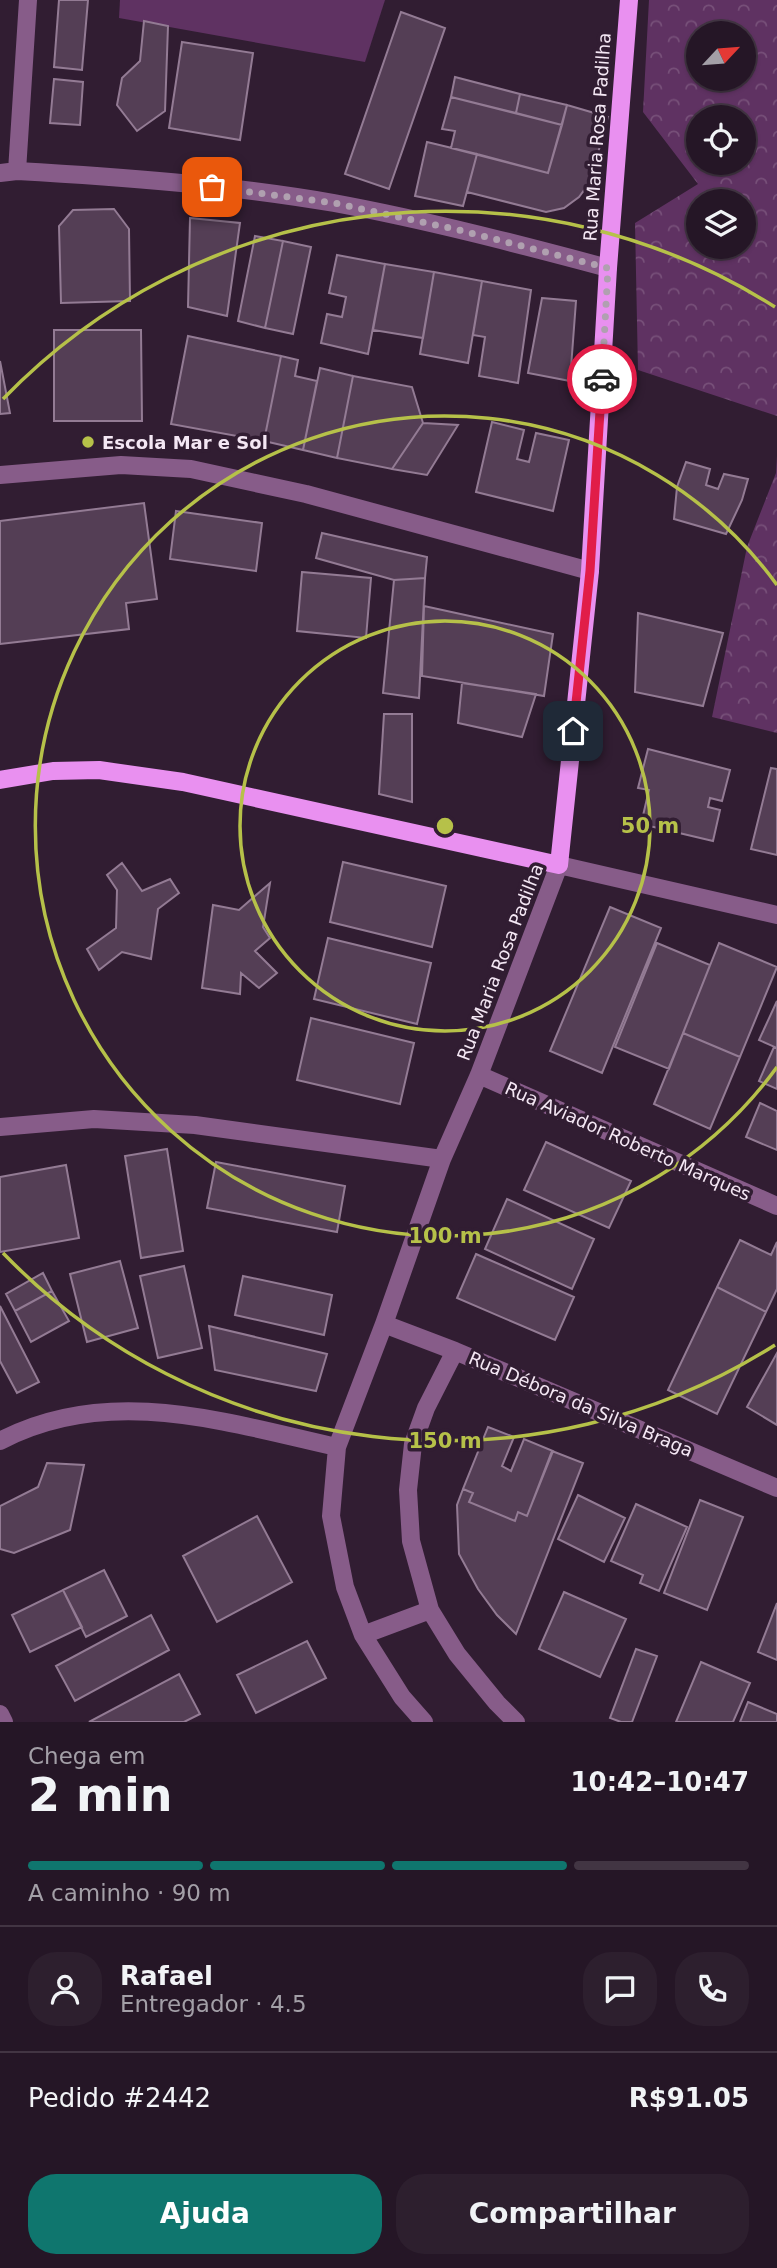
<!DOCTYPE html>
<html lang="pt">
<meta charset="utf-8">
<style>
body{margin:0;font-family:"DejaVu Sans",sans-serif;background:#2d1f2e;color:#f1f3f6;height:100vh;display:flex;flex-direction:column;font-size:26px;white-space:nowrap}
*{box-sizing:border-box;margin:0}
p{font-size:23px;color:#a39fa7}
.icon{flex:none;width:38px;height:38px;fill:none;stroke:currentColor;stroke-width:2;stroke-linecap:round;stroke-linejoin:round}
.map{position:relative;height:1722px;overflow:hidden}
.side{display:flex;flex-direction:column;background:#251626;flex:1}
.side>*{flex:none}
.needle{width:46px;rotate:64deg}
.tools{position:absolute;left:686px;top:21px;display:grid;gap:14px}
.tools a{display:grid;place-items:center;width:70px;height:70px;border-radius:50%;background:#251626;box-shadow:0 2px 5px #0004,0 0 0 2px #423543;font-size:35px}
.pin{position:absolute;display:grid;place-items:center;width:60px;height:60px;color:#fff;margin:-30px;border-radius:14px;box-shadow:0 4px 10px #0006}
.courier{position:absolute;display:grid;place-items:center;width:70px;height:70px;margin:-35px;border:5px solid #e11d48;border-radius:50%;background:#fff;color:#222;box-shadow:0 2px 9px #0007}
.head em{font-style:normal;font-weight:700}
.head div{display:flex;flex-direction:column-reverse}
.head{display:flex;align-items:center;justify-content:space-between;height:119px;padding:0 28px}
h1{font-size:46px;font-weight:700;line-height:52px}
.bar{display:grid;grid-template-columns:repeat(4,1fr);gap:10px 7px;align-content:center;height:84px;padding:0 28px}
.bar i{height:9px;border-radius:5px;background:#423543}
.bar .on{background:#0f766e}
.bar p{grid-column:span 4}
.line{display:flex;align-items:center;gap:18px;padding:0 28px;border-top:2px solid #423543}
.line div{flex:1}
.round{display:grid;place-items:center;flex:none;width:74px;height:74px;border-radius:28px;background:#2d1f2e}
.button{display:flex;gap:14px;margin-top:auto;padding:14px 28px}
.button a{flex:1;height:80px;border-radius:28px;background:#0f766e;color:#fff;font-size:28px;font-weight:700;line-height:80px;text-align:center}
.button a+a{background:#2d1f2e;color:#f1f3f6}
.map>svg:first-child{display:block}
.green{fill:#5f3262}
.forest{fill:url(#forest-crowns);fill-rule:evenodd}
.building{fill:#543e55;stroke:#937b94;stroke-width:2}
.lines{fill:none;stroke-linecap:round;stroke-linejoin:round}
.minor{stroke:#875c89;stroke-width:18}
.major{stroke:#e990f0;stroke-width:18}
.done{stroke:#b0a0b0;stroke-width:7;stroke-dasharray:0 12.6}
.route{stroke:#e11d48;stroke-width:9}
.ring{fill:none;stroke:#b6c149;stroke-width:3.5}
.poi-dot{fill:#b6c149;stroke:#311d32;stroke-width:2.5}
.labels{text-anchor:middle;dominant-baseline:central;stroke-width:7;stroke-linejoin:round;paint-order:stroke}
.street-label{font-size:18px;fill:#f4e7f4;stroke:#311d32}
.poi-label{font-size:18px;font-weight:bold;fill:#f4e7f4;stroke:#311d32;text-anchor:start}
.centre{fill:#b6c149;stroke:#311d32;stroke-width:3.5}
.ring-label{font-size:21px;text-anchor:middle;font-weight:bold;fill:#b6c149;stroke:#311d32;stroke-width:7;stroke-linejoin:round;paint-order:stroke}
</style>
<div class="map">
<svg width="777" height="1722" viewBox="0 0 777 1722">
<defs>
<pattern id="forest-crowns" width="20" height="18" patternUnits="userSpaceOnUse" patternTransform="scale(1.75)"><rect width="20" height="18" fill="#5f3262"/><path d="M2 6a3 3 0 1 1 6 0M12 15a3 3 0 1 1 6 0" fill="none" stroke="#775079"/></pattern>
</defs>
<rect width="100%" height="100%" fill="#311d32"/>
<path class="green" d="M 120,0 L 385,0 L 365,62 L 119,18 Z"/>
<path class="forest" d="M 649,0 L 777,0 L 777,416 L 638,370 L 635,223 L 698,184 L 643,112 ZM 698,33 L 744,33 L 744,79 L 698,79 ZM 698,117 L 744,117 L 744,163 L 698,163 ZM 698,201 L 744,201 L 744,247 L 698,247 Z
M 777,456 L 777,733 L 712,717 L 747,547 L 776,473 Z"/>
<path class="building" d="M 59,0 L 88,0 L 82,70 L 54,67 Z
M 401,12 L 445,28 L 389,189 L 345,174 Z
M 144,21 L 168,26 L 165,111 L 137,131 L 117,105 L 122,78 L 140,61 Z
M 182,42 L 253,53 L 240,140 L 169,128 Z
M 455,77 L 520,94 L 516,113 L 451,97 Z
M 54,79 L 83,82 L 80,125 L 50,123 Z
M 520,94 L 567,105 L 562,125 L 516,113 Z
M 451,97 L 562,125 L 548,173 L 451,148 L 455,131 L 442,129 Z
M 567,105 L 608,117 L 590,182 L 579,197 L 564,208 L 546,212 L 467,192 L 477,154 L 548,173 Z
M 427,142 L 477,154 L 463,206 L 415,196 Z
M 114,209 L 129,229 L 130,301 L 61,303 L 59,226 L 73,210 Z
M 190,218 L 240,223 L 227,316 L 188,307 Z
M 255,236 L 283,241 L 265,328 L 238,321 Z
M 283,241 L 311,247 L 293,334 L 265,328 Z
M 337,255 L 385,264 L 368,354 L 321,343 L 327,314 L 342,317 L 346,297 L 329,293 Z
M 385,264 L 434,272 L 423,338 L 373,330 Z
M 434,272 L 482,281 L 468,363 L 420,354 Z
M 482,281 L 531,290 L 518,383 L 479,376 L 485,337 L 473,335 Z
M 542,298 L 576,301 L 570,381 L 528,373 Z
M 54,330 L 141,330 L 142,421 L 54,421 Z
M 188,336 L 281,356 L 264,441 L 171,424 Z
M 281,356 L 298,360 L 295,376 L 317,381 L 303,450 L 264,441 Z
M 0,361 L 10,413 L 0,414 Z
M 320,368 L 353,376 L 337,458 L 303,450 Z
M 353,376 L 412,387 L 423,423 L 392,469 L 337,458 Z
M 492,422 L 524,430 L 517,459 L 529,462 L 536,433 L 569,440 L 553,511 L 476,492 Z
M 423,423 L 458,425 L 427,475 L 392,469 Z
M 686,462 L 710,469 L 706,485 L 718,489 L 724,474 L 748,479 L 742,500 L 726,534 L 674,519 L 677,487 Z
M 144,503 L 157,599 L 126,603 L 129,629 L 0,644 L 0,521 Z
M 176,511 L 262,523 L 256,571 L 170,559 Z
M 322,533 L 427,557 L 425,578 L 394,580 L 316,558 Z
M 302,572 L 371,578 L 366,638 L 297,631 Z
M 425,578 L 419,698 L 383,693 L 394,580 Z
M 424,606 L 553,634 L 544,696 L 422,676 Z
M 638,613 L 723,633 L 703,706 L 635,692 Z
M 462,683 L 536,694 L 522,737 L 458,723 Z
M 384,714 L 412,714 L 412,802 L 379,794 Z
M 648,749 L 730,770 L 722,801 L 710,798 L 708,807 L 720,810 L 713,841 L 641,824 L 649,790 L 638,788 Z
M 771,768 L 777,769 L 777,855 L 751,849 Z
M 343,862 L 446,886 L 432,947 L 330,922 Z
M 122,863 L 142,891 L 170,879 L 179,893 L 158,909 L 151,959 L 122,952 L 99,970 L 87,949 L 116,928 L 117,890 L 107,875 Z
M 270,883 L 263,927 L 270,938 L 255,951 L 277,973 L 259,988 L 241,973 L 240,994 L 202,988 L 213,905 L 239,910 Z
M 610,907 L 661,928 L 602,1073 L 550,1051 Z
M 328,938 L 431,963 L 417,1024 L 314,999 Z
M 657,943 L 710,965 L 669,1069 L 615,1047 Z
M 719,943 L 777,967 L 740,1057 L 683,1033 Z
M 777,1001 L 777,1048 L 759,1040 Z
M 311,1018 L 414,1043 L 400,1104 L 297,1080 Z
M 683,1033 L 740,1057 L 710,1129 L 654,1104 Z
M 774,1047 L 777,1048 L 777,1089 L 759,1081 Z
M 760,1103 L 777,1111 L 777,1150 L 746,1137 Z
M 546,1142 L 631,1181 L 609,1228 L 524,1190 Z
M 167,1149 L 183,1251 L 141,1258 L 125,1156 Z
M 216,1162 L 345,1186 L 337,1232 L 207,1208 Z
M 66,1165 L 79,1238 L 0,1252 L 0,1177 Z
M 507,1199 L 594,1239 L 572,1289 L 485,1249 Z
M 740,1240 L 771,1255 L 777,1242 L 777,1289 L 766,1312 L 717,1287 Z
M 476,1254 L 574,1297 L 555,1340 L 457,1298 Z
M 120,1261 L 138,1328 L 87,1342 L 70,1274 Z
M 184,1266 L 202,1348 L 158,1358 L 140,1276 Z
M 43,1273 L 52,1291 L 15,1311 L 6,1294 Z
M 243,1276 L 332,1295 L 324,1335 L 235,1315 Z
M 717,1287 L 766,1312 L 717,1414 L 668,1390 Z
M 52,1291 L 69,1321 L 31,1342 L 15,1311 Z
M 0,1306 L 39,1382 L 17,1393 L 0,1361 Z
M 209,1326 L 327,1354 L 316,1391 L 215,1370 Z
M 777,1353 L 777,1425 L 747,1407 Z
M 488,1427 L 514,1437 L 502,1466 L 511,1471 L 524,1439 L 553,1451 L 527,1516 L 518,1512 L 515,1521 L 469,1502 L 473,1493 L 463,1489 Z
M 552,1451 L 583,1463 L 516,1634 L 497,1615 L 478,1589 L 459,1554 L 457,1505 L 463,1489 L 473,1493 L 469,1502 L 515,1521 L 518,1512 L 527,1516 Z
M 47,1463 L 84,1465 L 70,1530 L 14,1553 L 0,1549 L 0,1506 L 38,1487 Z
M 578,1495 L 625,1518 L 604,1562 L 558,1539 Z
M 700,1500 L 743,1517 L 707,1610 L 664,1593 Z
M 636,1504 L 687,1527 L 659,1591 L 640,1583 L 643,1575 L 611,1561 Z
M 257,1516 L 292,1582 L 217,1622 L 183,1556 Z
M 104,1570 L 127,1616 L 86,1637 L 63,1590 Z
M 63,1590 L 82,1627 L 30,1652 L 12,1615 Z
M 564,1592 L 626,1619 L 600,1677 L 539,1649 Z
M 777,1603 L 777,1660 L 758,1652 Z
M 151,1615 L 169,1650 L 75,1701 L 56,1666 Z
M 307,1641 L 326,1678 L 256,1713 L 237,1675 Z
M 636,1649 L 657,1656 L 632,1722 L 621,1722 L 610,1718 Z
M 701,1662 L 750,1683 L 733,1722 L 676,1722 Z
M 179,1674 L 200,1714 L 184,1722 L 89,1722 Z
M 748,1702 L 777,1714 L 777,1722 L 740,1722 Z"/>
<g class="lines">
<path class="minor" d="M 17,171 L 28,0
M 0,173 L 17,171 C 123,177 229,185 334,203 C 426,220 518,244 608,268
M 0,475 L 121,465 L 191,469 L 306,494 L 590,571
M 479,1075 L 777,1206
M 0,1127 L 94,1119 L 195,1125 L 442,1159
M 384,1324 L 455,1351 L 777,1488
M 455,1351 L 426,1408 L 413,1444 L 408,1490 L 411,1541 L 430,1610 L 457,1654 L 497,1703 L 516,1722
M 0,1441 C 108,1384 225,1422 337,1447
M 363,1635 L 430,1610
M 0,1714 L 4,1722
M 424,1722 L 402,1697 L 363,1635 L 345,1587 L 331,1516 L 337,1447 L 384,1324 L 442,1159 L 479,1075 L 559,865 L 777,915"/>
<path class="major" d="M 0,780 L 53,771 L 99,770 L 183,782 L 559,865 L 590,571 L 608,268 L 629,0"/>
</g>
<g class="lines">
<path class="done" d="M 212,187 L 334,203 L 459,230 L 608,268 L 602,379"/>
<path class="route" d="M 573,731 L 590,571 L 602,379"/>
</g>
<g class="ring">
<circle cx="445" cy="826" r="205"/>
<path d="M777 1067A410 410 0 1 1 777 585"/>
<path d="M775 1345A615 615 0 0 1 3 1253M3 399A615 615 0 0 1 775 307"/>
</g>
<circle class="poi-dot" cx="88" cy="442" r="7"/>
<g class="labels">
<g class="street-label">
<text transform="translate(597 137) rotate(-86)">Rua Maria Rosa Padilha</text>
<text transform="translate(500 962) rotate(-69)">Rua Maria Rosa Padilha</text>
<text transform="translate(628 1141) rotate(24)">Rua Aviador Roberto Marques</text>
<text transform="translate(581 1404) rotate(23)">Rua Débora da Silva Braga</text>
</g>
<g class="poi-label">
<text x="102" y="442">Escola Mar e Sol</text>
</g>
</g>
<circle cx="445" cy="826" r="10" class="centre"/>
<g class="ring-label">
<text x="650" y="833">50 m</text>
<text x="445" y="1243">100 m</text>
<text x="445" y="1448">150 m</text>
</g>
</svg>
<div class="tools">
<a><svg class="needle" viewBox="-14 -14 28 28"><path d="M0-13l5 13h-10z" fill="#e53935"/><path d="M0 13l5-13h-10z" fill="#a39fa7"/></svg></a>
<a><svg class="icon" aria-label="locate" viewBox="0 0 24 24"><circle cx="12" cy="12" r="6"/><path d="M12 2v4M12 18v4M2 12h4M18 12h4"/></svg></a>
<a><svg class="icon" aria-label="layers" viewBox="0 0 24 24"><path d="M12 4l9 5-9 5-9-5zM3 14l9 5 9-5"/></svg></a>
</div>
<div class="pin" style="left:212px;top:187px;background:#ea580c"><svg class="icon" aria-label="bag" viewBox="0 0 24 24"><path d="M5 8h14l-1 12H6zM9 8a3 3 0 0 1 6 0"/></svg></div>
<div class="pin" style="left:573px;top:731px;background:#1f2937"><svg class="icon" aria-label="home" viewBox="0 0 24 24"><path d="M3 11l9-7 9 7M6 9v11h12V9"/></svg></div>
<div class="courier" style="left:602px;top:379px"><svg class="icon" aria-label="car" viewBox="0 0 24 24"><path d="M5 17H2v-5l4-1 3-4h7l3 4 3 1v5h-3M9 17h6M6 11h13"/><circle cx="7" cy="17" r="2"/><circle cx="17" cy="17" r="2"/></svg></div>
</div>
<section class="side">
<div class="head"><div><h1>2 min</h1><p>Chega em</p></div><em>10:42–10:47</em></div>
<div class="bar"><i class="on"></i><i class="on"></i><i class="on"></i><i></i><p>A caminho · 90 m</p></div>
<div class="line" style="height:126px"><a class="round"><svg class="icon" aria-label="person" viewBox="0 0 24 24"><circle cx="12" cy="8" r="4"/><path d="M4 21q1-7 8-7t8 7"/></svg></a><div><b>Rafael</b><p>Entregador · 4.5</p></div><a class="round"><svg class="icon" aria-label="chat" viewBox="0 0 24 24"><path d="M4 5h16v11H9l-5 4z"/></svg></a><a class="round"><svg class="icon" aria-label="phone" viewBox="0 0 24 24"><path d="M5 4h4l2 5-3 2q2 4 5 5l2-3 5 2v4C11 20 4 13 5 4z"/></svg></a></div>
<div class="line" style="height:91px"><div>Pedido #2442</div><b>R$91.05</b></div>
<div class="button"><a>Ajuda</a><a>Compartilhar</a></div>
</section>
